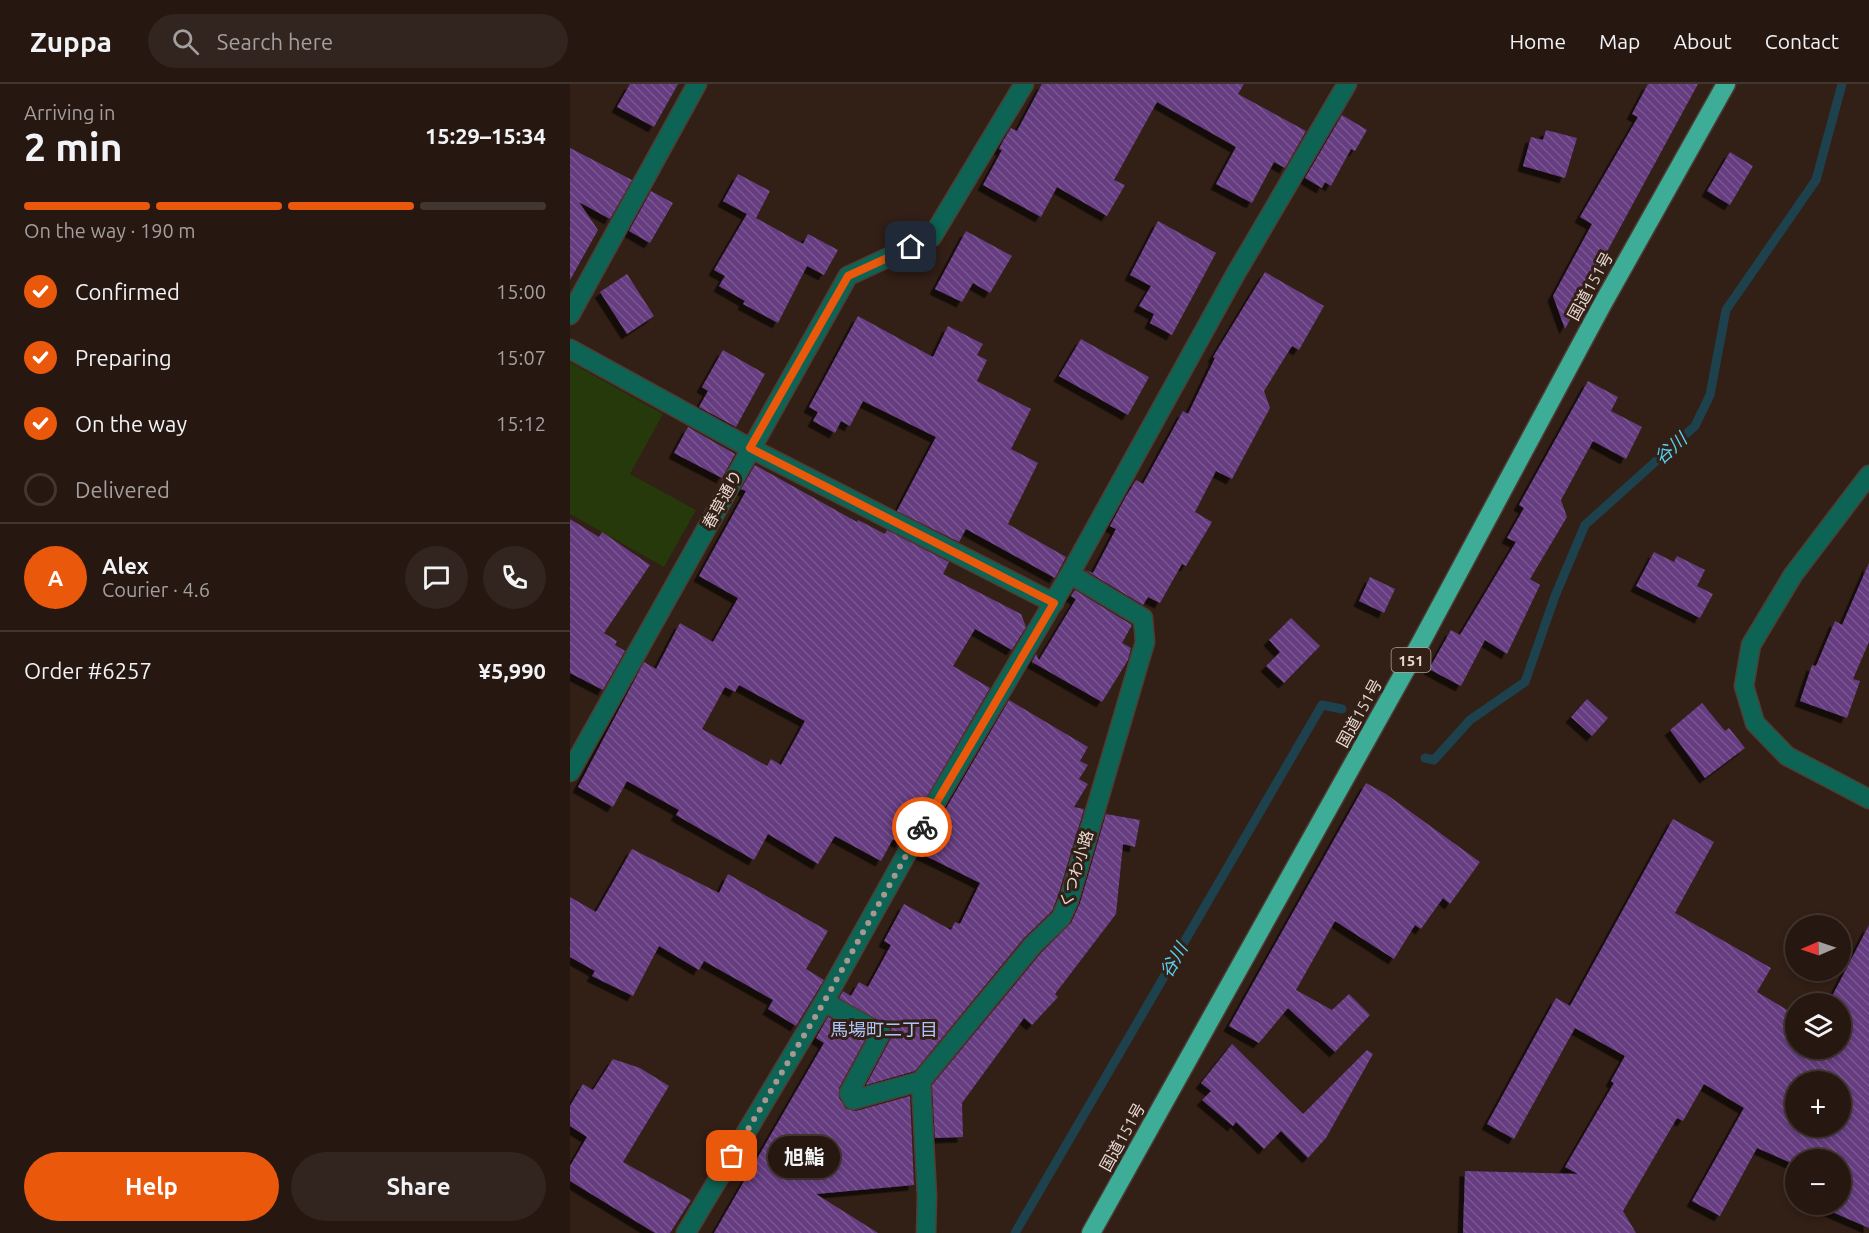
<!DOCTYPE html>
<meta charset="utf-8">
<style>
body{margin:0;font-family:Ubuntu,"Noto Sans JP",sans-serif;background:#32241e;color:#f1f3f6;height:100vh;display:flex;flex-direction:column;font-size:22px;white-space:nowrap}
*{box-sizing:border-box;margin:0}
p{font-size:20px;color:#a49f9f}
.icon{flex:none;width:33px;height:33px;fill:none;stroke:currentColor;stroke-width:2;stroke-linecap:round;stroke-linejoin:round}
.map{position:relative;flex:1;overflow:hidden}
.drawer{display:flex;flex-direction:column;background:#261710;width:570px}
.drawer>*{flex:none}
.needle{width:39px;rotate:268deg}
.controls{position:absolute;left:1215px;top:831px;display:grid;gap:12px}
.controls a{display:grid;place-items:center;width:66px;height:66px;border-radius:50%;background:#261710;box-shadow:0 3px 9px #0003,0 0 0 2px #423630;font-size:30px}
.pin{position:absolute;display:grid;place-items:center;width:51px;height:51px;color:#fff;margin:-26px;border-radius:12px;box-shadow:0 3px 9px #0006}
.courier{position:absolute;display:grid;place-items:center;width:60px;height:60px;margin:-30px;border:4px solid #ea580c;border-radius:50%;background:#fff;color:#222;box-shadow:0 2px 8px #0007}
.bubble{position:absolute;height:42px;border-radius:21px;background:#261710;box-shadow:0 3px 9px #0003,0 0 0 2px #423630;font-size:20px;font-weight:700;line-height:42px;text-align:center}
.summary em{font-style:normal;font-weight:700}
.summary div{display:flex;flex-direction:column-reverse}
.summary{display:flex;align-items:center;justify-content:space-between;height:102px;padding:0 24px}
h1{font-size:39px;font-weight:700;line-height:45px}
.bar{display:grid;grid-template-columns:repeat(4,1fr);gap:9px 6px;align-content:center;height:72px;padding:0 24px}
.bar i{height:8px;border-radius:4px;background:#423630}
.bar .on{background:#ea580c}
.bar p{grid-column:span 4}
.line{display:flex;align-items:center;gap:15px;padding:0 24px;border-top:2px solid #423630}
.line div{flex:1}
.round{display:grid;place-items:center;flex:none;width:63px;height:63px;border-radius:32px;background:#32241e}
ol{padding:0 24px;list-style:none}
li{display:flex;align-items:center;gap:18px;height:66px}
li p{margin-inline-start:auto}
li .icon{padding:6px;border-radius:50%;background:#ea580c;color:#fff;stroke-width:4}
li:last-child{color:#a49f9f}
li i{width:33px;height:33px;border:3px solid #423630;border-radius:50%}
.action{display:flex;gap:12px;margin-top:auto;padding:12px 24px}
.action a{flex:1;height:69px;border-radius:36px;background:#ea580c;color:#fff;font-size:24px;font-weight:700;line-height:69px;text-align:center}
.action a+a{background:#32241e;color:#f1f3f6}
header{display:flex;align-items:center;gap:36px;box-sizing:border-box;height:84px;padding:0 30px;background:#261710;border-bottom:2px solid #423630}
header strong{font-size:28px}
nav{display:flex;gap:33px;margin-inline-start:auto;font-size:21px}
.search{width:420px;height:54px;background:#32241e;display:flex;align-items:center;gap:15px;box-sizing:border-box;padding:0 21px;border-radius:33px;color:#a49f9f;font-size:22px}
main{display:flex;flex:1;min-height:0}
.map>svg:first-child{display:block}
.green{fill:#25390a}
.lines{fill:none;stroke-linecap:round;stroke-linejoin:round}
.stream{stroke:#1d424d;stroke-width:9}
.building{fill:url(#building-back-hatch);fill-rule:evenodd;filter:url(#shadow)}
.minor-casing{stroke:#4f3d34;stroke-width:21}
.highway-casing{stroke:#4f3d34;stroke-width:21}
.minor{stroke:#0d6354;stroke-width:18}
.highway{stroke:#3dad97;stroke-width:18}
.done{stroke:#a89891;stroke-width:6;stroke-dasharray:0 10.8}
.route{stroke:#ea580c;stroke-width:8}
.labels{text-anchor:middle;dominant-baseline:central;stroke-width:6;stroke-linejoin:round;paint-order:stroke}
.shield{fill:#321f16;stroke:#b1a19a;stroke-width:1.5}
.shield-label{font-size:15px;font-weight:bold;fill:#e7d9d3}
.street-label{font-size:16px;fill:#e7d9d3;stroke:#321f16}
.water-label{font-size:18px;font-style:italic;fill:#58d1f3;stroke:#321f16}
.neighbourhood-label{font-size:18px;fill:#afc6fb;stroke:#321f16}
</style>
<header>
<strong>Zuppa</strong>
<div class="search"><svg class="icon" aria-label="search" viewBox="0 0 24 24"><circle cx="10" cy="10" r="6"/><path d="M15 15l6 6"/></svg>Search here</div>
<nav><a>Home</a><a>Map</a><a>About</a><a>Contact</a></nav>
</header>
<main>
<section class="drawer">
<div class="summary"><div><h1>2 min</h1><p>Arriving in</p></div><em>15:29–15:34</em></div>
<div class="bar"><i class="on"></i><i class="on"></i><i class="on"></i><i></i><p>On the way · 190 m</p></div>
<ol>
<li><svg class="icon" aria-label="check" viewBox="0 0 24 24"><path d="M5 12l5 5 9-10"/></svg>Confirmed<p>15:00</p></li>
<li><svg class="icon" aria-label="check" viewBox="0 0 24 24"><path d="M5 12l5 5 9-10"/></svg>Preparing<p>15:07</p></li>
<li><svg class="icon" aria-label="check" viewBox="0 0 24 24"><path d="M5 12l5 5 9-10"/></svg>On the way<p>15:12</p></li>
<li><i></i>Delivered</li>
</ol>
<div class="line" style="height:108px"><b class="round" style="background:#ea580c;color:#fff">A</b><div><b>Alex</b><p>Courier · 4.6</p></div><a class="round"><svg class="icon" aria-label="chat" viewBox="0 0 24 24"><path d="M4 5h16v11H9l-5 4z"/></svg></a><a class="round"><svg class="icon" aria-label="phone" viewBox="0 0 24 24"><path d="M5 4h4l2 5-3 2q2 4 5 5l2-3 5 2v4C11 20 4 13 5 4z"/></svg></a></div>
<div class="line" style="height:78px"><div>Order #6257</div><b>¥5,990</b></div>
<div class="action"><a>Help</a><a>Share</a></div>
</section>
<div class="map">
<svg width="1299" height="1149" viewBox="0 0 1299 1149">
<defs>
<pattern id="building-back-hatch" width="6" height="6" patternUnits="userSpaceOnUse" patternTransform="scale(1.5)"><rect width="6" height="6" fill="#653c80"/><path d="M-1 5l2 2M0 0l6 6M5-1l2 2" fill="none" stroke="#7b5891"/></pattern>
<filter id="shadow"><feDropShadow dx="-5.5" dy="5.5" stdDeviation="0" flood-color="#0009"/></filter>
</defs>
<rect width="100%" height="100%" fill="#321f16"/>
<path class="green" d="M 0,278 L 93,330 L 60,390 L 126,426 L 94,483 L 0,430 Z"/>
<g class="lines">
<path class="stream" d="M 855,674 L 864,676 L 900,636 L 955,598 L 985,512 L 1015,441 L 1125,342 L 1140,311 L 1156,226 L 1246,96 L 1272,0
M 445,1149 L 752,621 L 772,625"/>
</g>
<path class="building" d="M 60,0 L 108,0 L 84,43 L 47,23 Z
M 472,0 L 674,0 L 668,10 L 736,47 L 715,84 L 704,78 L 682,119 L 646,100 L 666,63 L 587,18 L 544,96 L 555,101 L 537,132 L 487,103 L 471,133 L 413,101 L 432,66 L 429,65 L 433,57 L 441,44 L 447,47 Z
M 1078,0 L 1128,0 L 995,245 L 983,212 L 1022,140 L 1010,133 L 1068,33 L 1062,30 Z
M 772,31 L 797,46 L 785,67 L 781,65 L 761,102 L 755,98 L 752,104 L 735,94 Z
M 976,46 L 1007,54 L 995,94 L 953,82 L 961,53 L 973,56 Z
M 0,64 L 62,96 L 40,135 L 9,118 L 28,146 L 0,196 Z
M 1160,68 L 1183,82 L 1160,121 L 1137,107 Z
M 168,90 L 200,107 L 186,134 L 233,160 L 238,150 L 268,166 L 254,191 L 237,182 L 208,239 L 173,220 L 175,217 L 149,202 L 155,192 L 144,186 L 177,130 L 153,117 Z
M 81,107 L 103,119 L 80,159 L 59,147 Z
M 588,137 L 646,169 L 602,251 L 580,239 L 584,230 L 569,222 L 581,202 L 560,191 Z
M 396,147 L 442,172 L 420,209 L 403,199 L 392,218 L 365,205 Z
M 695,188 L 754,222 L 729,266 L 722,262 L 694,307 L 700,324 L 662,395 L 646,387 L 625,428 L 642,438 L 616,482 L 612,480 L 590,519 L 578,513 L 573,521 L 515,486 L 523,489 L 546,445 L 540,442 L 555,414 L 566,396 L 573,400 L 613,327 L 618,330 L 645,274 L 643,273 Z
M 57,190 L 84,232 L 57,250 L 30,208 Z
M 288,232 L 363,273 L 378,242 L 413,260 L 407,271 L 417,276 L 407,297 L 461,325 L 441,365 L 468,379 L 438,440 L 496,473 L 485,494 L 396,445 L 389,458 L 327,427 L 366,353 L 293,317 L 280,342 L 271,337 L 265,349 L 243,337 L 248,328 L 239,323 Z
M 511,255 L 579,293 L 558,331 L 489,292 Z
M 153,266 L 195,290 L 166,343 L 129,323 L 138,307 L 132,303 Z
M 1018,297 L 1048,313 L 1041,327 L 1072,343 L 1056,375 L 1023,357 L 991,416 L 997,433 L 960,495 L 970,501 L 937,570 L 915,556 L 891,602 L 859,585 L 881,546 L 890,551 L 946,458 L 937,454 L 954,424 L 949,421 Z
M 118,343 L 165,370 L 152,394 L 104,369 Z
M 185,381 L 287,438 L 288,436 L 315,450 L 317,446 L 379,478 L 373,490 L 451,530 L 456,543 L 442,566 L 405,545 L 383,582 L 420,604 L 330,759 L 323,755 L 311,777 L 265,752 L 248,780 L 198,750 L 184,776 L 106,731 L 109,726 L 57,697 L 43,723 L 8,703 L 74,578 L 86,585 L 110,539 L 143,558 L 168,514 L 129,492 L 176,407 L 171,405 ZM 169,601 L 235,637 L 211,681 L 201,675 L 197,682 L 132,645 L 155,603 L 165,608 Z
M 0,435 L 29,453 L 32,448 L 80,481 L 34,549 L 47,557 L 45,561 L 55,567 L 33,606 L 0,589 Z
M 1084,468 L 1104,478 L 1107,472 L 1135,486 L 1127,502 L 1143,510 L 1130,534 L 1066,502 Z
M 1299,479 L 1299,558 L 1283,595 L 1290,597 L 1277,634 L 1230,617 L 1242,581 L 1246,582 L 1265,537 L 1272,541 Z
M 800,493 L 825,505 L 814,529 L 789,517 Z
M 505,506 L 562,541 L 552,559 L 561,564 L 558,576 L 532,618 L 462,578 L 466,570 L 469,576 L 506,515 L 501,512 Z
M 721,534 L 750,562 L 714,599 L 696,582 L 710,568 L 699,556 Z
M 1017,615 L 1038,634 L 1022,652 L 1001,633 Z
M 439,616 L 518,663 L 510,677 L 518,681 L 509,695 L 518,700 L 504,723 L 514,725 L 488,812 L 482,827 L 454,854 L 345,987 L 296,1001 L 321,954 L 321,944 L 269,914 L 273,907 L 281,912 L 289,898 L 298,903 L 321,861 L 314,857 L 334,820 L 381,846 L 385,838 L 390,840 L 410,799 L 350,769 Z
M 1132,619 L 1155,647 L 1159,644 L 1175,664 L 1135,694 L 1100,646 Z
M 796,699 L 816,710 L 910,778 L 880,820 L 873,814 L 851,845 L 845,841 L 824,875 L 765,837 L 726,906 L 762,926 L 779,910 L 800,931 L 765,968 L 718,924 L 689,959 L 659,942 Z
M 536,730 L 570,736 L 565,763 L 553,760 L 546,830 L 485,910 L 488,913 L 462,941 L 454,934 L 392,1019 L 393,1053 L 365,1054 L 362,1001 L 471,869 L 501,839 L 510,819 Z
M 1103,735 L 1144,758 L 1105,829 L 1201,884 L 1187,908 L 1226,931 L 1226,964 L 1270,964 L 1270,920 L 1258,920 L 1299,841 L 1299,1144 L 1244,1120 L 1270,1120 L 1270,1076 L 1226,1076 L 1226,1081 L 1187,1064 L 1150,1132 L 1122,1117 L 1174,1024 L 1134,1000 L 1113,1037 L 1107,1034 L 1053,1127 L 1066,1149 L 893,1149 L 895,1087 L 1008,1090 L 995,1083 L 1044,999 L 1041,997 L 1055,972 L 1005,944 L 944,1055 L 917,1040 L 986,914 L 1000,922 ZM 1226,998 L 1270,998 L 1270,1042 L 1226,1042 Z
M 62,765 L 149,809 L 158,790 L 258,847 L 236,885 L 254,896 L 226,942 L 198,925 L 203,916 L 134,877 L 129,886 L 89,862 L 63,912 L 22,892 L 25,887 L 0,873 L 0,813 L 26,828 Z
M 258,933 L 296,954 L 269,1004 L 269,1014 L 276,1025 L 286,1027 L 340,1012 L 344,1101 L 246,1110 L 308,1149 L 144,1149 L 254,959 L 246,954 Z
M 662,960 L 733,1030 L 797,966 L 803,970 L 756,1054 L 738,1074 L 711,1047 L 694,1065 L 666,1038 L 663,1042 L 632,1016 L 641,1007 L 631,999 Z
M 43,975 L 70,984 L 99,1002 L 53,1078 L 121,1116 L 100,1149 L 85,1149 L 0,1097 L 0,1082 L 17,1053 L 0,1042 L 0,1022 L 13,1000 L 23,1006 Z"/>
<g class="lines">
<defs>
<path id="minor" d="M 0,231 L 127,0
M 0,265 L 180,364 L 484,519
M 1299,391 L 1223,491 L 1181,561 L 1174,602 L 1185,639 L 1217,672 L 1299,715
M 0,688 L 278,192 L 362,153 L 454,0
M 254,918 L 311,949 L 279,1009 L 283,1016 L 351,997
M 116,1149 L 254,918 L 356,735 L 500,490 L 665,191 L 777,0
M 356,1149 L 357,1113 L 351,997 L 463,861 L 491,834 L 499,816 L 575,558 L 573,534 L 500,490"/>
<path id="highway" d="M 521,1149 L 850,560 L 1032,221 L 1156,0"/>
</defs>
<use href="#minor" class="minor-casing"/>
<use href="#highway" class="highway-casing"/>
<use href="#minor" class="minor"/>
<use href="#highway" class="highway"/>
</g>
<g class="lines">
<path class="done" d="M 162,1072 L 254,918 L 352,743"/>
<path class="route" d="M 341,163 L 278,192 L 180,364 L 484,519 L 352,743"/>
</g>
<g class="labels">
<rect class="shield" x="821.5" y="564" width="39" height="24" rx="4.5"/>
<g class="shield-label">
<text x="841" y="576">151</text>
</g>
<g class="street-label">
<text transform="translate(1020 202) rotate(-61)">国道151号</text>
<text transform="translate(152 415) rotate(-61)">春草通り</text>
<text transform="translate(789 629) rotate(-61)">国道151号</text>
<text transform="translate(506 785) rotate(-73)">くつわ小路</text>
<text transform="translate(552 1053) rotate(-61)">国道151号</text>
</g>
<g class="water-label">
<text transform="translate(1100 364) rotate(-42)">谷川</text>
<text transform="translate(603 876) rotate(-60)">谷川</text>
</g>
<g class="neighbourhood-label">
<text x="314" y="945">馬場町二丁目</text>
</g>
</g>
</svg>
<div class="controls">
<a><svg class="needle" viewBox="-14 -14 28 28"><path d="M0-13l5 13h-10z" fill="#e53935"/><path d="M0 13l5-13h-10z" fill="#a49f9f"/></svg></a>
<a><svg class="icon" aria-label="layers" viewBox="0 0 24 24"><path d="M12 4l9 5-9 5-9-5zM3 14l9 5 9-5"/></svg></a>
<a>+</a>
<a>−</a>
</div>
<div class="pin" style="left:162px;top:1072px;background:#ea580c"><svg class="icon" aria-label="bag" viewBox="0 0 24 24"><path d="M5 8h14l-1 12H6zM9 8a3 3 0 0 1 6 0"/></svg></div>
<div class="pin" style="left:341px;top:163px;background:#1f2937"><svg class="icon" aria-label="home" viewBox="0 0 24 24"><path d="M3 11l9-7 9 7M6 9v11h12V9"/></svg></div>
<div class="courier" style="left:352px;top:743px"><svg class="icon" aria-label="bike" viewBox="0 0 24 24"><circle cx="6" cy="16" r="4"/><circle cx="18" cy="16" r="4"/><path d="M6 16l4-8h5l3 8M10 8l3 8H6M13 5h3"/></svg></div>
<div class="bubble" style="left:198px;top:1052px;width:72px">旭鮨</div>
</div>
</main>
